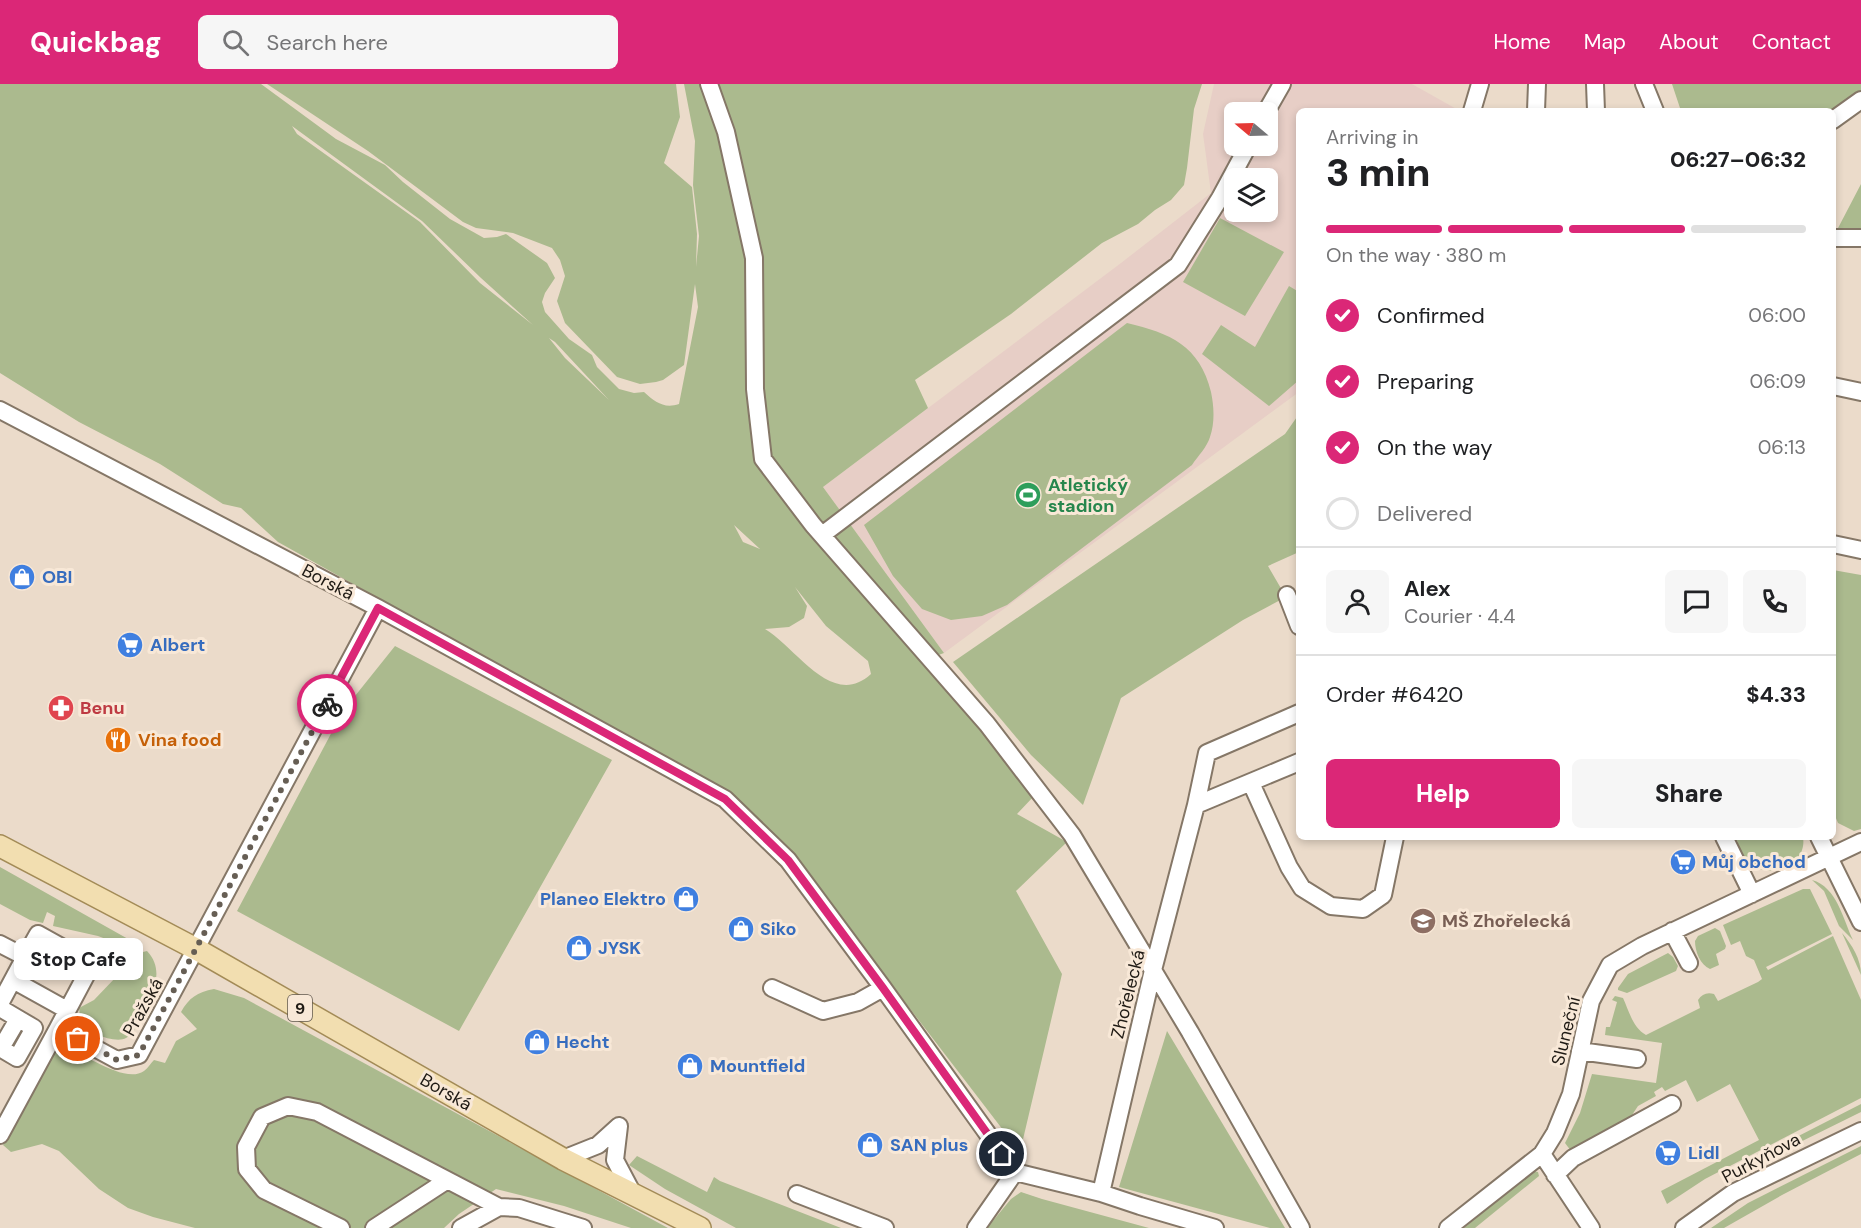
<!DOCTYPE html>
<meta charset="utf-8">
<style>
body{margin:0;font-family:"DM Sans",sans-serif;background:#f6f6f6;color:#202124;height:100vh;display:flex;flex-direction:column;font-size:22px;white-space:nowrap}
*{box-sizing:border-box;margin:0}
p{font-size:20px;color:#757577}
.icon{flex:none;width:33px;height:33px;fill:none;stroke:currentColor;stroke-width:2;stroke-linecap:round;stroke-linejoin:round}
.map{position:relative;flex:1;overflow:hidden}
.side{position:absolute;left:1296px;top:24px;width:540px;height:732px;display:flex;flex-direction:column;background:#fff;border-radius:9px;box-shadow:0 3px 9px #0003}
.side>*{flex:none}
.needle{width:39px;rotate:289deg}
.fabs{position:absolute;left:1224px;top:18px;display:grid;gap:12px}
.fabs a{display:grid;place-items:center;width:54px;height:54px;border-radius:9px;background:#fff;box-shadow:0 3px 9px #0003;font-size:30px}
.pin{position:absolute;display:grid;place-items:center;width:51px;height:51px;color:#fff;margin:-26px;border:3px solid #fff;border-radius:50%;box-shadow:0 2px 6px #0007}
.courier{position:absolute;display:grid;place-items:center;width:60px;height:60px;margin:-30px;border:4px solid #db2777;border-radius:50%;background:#fff;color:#222;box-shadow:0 2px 8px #0007}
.bubble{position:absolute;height:42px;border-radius:9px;background:#fff;box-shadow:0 3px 9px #0003;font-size:20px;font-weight:800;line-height:42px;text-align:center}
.overview em{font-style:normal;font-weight:800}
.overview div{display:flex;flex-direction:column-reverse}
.overview{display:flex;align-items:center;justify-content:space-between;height:102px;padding:0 30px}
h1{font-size:39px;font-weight:800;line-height:45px}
.bar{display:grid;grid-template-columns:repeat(4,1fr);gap:9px 6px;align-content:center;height:72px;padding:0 30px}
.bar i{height:8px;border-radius:4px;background:#e0e0e0}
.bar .active{background:#db2777}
.bar p{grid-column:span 4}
.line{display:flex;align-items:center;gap:15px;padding:0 30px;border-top:2px solid #e0e0e0}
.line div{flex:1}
.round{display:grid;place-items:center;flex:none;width:63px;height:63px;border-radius:9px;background:#f6f6f6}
ol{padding:0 30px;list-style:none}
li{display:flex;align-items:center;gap:18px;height:66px}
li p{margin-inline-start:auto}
li .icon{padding:6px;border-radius:50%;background:#db2777;color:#fff;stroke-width:4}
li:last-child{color:#757577}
li i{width:33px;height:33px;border:3px solid #e0e0e0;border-radius:50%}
.action{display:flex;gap:12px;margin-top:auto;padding:12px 30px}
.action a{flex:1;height:69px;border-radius:9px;background:#db2777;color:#fff;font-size:24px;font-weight:800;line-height:69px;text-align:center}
.action a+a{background:#f6f6f6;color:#202124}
header{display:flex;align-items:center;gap:36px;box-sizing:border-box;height:84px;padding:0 30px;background:#db2777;color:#fff}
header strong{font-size:28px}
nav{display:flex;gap:33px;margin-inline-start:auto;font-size:21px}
.search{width:420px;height:54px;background:#f6f6f6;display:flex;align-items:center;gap:15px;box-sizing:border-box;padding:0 21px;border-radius:9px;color:#757577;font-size:22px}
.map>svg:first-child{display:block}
.education{fill:#e7cec6;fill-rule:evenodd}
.green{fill:#abba8e;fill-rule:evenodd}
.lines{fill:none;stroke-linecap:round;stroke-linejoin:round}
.minor-casing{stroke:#857767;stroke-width:20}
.major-casing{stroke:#a38b57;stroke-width:24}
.minor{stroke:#fff;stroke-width:16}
.major{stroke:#f2deb0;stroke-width:21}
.done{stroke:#665e54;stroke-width:6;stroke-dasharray:0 10.8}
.route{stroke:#db2777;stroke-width:8}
.labels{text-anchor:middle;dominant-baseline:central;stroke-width:6;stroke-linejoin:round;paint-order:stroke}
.shield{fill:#f8e8d7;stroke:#60584e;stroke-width:1.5}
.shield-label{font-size:16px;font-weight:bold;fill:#1f1a14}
.leisure-label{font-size:18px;font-weight:bold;fill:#27864d;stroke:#f8e8d7;text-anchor:start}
.shop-label{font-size:18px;font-weight:bold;fill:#366cbe;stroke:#f8e8d7;text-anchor:start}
.street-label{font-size:18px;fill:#1f1a14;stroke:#f8e8d7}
.health-label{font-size:18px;font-weight:bold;fill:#be3a42;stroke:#f8e8d7;text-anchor:start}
.food-label{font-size:18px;font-weight:bold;fill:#c56008;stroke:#f8e8d7;text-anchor:start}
.education-label{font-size:18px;font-weight:bold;fill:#785e54;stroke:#f8e8d7;text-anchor:start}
</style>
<header>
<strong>Quickbag</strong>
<div class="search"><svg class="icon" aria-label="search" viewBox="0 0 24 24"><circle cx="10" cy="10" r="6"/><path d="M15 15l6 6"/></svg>Search here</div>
<nav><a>Home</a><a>Map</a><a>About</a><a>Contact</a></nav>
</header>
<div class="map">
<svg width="1861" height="1144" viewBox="0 0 1861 1144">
<rect width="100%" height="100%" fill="#ebdbca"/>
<path class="education" d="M 1214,0 L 1412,0 L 1460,27 L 1299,27 L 1299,308 L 944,569 L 823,403 L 1121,179 L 1211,109 L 1203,50 ZM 1234,28 L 1268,28 L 1268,62 L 1234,62 ZM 1234,94 L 1268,94 L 1268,128 L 1234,128 Z"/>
<path class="green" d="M 0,0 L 261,0 L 336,55 L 385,81 L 403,98 L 450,135 L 484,154 L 497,153 L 506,150 L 547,179 L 555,194 L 545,209 L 542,218 L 545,228 L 569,255 L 592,271 L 597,283 L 619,305 L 634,309 L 644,308 C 655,318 664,325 679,320 L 698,223 L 695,200 L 684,281 L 663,296 L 656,298 L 640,300 L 617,293 L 565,239 L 557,217 L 565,192 L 560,176 L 552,164 L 513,149 L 476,144 L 463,138 L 368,67 L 267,0 L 676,0 L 680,33 L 664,79 L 692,103 L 697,150 L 696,183 L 699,152 L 693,101 L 695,57 L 684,0 L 1202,0 L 1194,25 L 1187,84 L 1184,101 L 1171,116 L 1155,126 L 1138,140 L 1102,159 L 1011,230 L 915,296 L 928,324 L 823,403 L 944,569 L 930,574 L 1034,712 L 1017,730 L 1067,758 L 1016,807 L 1062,890 L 1020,1068 L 881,887 L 730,708 L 600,638 L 278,458 L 241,424 L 223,420 L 160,380 L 79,338 L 0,289 ZM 292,42 L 422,137 L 481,194 L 533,241 L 480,199 L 420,138 L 297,50 ZM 549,254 L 555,258 L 609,316 L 565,274 ZM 734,441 L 760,465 L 743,458 ZM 795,503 L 826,542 L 868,577 L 871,590 C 832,626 796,563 765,545 L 789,543 L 804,534 L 807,522 Z
M 1672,0 L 1861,0 L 1861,16 L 1833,27 L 1681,27 Z
M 1861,100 L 1861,146 L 1848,148 L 1837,146 Z
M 1220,134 L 1284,168 L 1245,232 L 1183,198 Z
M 1289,202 L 1299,208 L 1299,296 L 1269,322 L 1202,270 L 1221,241 L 1255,263 Z
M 1127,239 C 1170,249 1200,262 1211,308 C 1214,322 1215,339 1210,353 C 1207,363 1198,372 1192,381 L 1007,521 L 982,532 L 951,536 L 922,525 L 893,492 L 864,441 Z
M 1299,330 L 1299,468 L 1268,482 L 1286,513 L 1243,536 L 1121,614 L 1083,721 L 1031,671 L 953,578 L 1285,350 Z
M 1833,486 L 1861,491 L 1861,745 L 1854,747 L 1838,739 L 1833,727 Z
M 395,562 L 612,676 L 459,947 L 237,827 L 343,627 Z
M 1736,753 L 1803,753 C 1808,784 1763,798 1745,775 C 1741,770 1738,760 1736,753 Z
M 0,783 L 137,860 L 132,865 L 98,852 L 53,842 L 55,832 L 47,828 L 43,839 L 30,836 L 0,820 Z
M 1812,796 C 1837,803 1843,835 1853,856 L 1839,842 L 1824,807 Z
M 1803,805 L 1810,805 L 1832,850 L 1766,883 L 1768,886 L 1833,852 L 1861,916 L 1861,1014 L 1705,1095 L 1667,1120 L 1661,1107 L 1759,1056 L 1730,1000 L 1697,1018 L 1686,996 L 1665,1007 L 1662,1003 L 1654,1008 L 1656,1012 L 1638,1022 L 1628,1037 L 1571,1067 L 1565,1059 L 1580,1029 L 1592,990 L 1656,999 L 1662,959 L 1605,951 L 1606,943 L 1610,943 L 1617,918 L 1612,916 L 1615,912 L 1623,914 C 1629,927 1633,944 1646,951 L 1700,924 L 1698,916 C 1702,910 1707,908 1714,910 L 1718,917 L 1758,898 L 1762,895 L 1754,876 L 1746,872 L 1740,857 L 1731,861 L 1723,841 Z
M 1715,844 L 1720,847 L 1726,862 L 1725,865 L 1716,870 L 1719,881 L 1710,885 C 1700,881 1695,867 1695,857 L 1698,852 Z
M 1842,849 C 1852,861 1861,875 1861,891 Z
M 147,867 C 166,887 152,911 142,932 C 138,940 134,950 126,954 C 116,960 86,949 81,938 C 79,935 80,928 79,924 L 94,916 L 139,869 Z
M 1668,869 L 1673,873 L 1678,882 L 1676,887 L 1627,909 L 1618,906 L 1618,904 L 1628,890 Z
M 214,905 L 244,914 L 668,1144 L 631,1144 L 564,1122 L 496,1105 L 459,1130 L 444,1144 L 195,1144 L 153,1133 L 128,1124 L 99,1105 L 59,1067 L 42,1060 L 11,1068 L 3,1061 L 53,969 L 61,964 C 84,967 124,1001 144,987 C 148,984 151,979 154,976 L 165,979 L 176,957 L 197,945 L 181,928 C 189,914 197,908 214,905 Z
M 1167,947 L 1285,1144 L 1270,1144 L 1119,1103 Z
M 1861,1020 L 1861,1028 L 1754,1081 L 1720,1092 Z
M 1861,1062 L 1861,1070 L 1782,1111 L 1724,1144 L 1711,1144 L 1748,1119 Z
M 637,1072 L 707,1108 L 714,1093 L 720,1097 L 841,1144 L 736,1144 L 665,1105 L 629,1081 Z
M 1533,1087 L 1538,1088 L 1539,1092 L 1475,1144 L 1464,1144 Z
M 1021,1108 L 1042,1115 L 1149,1144 L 987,1144 L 1011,1115 Z"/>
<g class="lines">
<defs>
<path id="minor" d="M 709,0 L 726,48 L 754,174 L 755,305 L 763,375 L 813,441 L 987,640 L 1072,751 L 1190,948 L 1301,1144
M 1595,0 L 1596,27
M 1644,0 L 1655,27
M 1472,27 L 1480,0
M 1536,27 L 1537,0
M 1266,28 L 1282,0
M 1833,36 L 1861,16
M 1833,154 L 1861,154
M 1833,302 L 1861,308
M 0,326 L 378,524 L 725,715 L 788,776 L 883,904 L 1015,1088 L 1101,1109 L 1140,1122 L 1215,1144
M 822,451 L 1178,181 L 1220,114 L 1248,62
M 1833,460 L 1861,466
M 1287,511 L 1299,542
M 1251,699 L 1289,783 L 1302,804 L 1331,822 L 1363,825 L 1383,811 L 1395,753
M 1196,721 L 1207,669 L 1299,629
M 1724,753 L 1752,810
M 1819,753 L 1861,838
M 1672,847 L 1689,879
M 0,860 L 25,873 L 38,850 L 92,880 L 58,944
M 13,896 L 67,926
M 772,904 L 823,927 L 858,918 L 883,904
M 2,916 L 25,873
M 0,924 L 34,944 L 17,974 L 0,964
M 1,964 L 18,935
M 1580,967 L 1637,975
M 619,1042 L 615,1076 L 634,1112
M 0,1051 L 58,944 L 117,976 L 139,971 L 378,524
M 1542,1070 L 1591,1144
M 563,1075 L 598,1061 L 619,1042
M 1555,1091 L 1573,1074 L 1672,1020
M 1101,1109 L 1153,886 L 1196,721 L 1299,678
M 797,1110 L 885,1144
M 341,1144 L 264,1106 L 247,1085 L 246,1063 L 262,1033 L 288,1022 L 317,1028 L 499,1123
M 374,1144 L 446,1097
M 461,1144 L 499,1123 L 519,1124 L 583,1144
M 976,1144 L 1015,1088
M 1448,1144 L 1542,1070 L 1555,1049 L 1571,1010 L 1591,917 L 1610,881 L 1642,862 L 1861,758
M 1684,1144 L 1733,1109 L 1861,1047"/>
<path id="major" d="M 0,762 L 196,865 L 563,1075 L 700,1144"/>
</defs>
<use href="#minor" class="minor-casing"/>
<use href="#major" class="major-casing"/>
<use href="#minor" class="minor"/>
<use href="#major" class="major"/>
</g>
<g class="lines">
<path class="done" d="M 78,955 L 117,976 L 139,971 L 327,620"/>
<path class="route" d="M 327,620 L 378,524 L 725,715 L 788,776 L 883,904 L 1002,1070"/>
</g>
<defs>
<symbol id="stadium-disc" viewBox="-11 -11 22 22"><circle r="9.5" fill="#2e9e5b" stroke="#f8e8d7"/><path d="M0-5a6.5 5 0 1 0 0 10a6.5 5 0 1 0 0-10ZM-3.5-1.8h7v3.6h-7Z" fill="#fff"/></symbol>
<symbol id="shop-disc" viewBox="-11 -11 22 22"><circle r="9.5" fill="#3f7fe0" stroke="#f8e8d7"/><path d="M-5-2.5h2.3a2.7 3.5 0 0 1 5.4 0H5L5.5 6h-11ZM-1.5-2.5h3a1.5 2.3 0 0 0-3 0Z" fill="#fff"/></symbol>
<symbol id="supermarket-disc" viewBox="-11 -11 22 22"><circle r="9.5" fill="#3f7fe0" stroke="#f8e8d7"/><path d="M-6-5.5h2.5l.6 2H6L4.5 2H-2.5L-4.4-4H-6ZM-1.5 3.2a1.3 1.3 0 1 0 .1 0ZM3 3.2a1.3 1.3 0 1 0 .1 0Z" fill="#fff"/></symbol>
<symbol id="pharmacy-disc" viewBox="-11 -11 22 22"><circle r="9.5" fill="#e0444e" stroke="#f8e8d7"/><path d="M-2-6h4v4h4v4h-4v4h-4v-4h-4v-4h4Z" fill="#fff"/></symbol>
<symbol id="restaurant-disc" viewBox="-11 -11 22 22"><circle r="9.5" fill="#e8710a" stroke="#f8e8d7"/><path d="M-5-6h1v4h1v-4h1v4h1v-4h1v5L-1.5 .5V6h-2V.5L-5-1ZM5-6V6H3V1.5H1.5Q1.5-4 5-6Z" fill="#fff"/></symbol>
<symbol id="school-disc" viewBox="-11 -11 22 22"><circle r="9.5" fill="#8d6e63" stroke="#f8e8d7"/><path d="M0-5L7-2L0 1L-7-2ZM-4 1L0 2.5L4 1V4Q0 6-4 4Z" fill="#fff"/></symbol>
</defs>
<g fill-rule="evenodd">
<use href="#stadium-disc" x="1013" y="396" width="30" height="30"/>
<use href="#shop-disc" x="7" y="478" width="30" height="30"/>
<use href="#supermarket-disc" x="115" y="546" width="30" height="30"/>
<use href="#pharmacy-disc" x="46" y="609" width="30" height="30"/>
<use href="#restaurant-disc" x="103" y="641" width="30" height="30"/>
<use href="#supermarket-disc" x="1668" y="763" width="30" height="30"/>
<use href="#shop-disc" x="671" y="800" width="30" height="30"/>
<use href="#school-disc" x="1408" y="822" width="30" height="30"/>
<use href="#shop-disc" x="726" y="830" width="30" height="30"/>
<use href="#shop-disc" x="564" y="849" width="30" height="30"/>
<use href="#shop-disc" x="522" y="943" width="30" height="30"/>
<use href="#shop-disc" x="675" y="967" width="30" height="30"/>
<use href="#shop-disc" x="855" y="1046" width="30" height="30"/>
<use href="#supermarket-disc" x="1653" y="1054" width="30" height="30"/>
</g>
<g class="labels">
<rect class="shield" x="288" y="911" width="24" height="26" rx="4.5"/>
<g class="shield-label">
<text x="300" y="924">9</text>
</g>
<g class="leisure-label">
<text x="1048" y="401">Atletický<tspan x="1048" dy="21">stadion</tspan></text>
</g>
<g class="shop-label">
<text x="42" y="493">OBI</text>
<text x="150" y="561">Albert</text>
<text x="1702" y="778">Můj obchod</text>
<text x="666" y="815" text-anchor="end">Planeo Elektro</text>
<text x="760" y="845">Siko</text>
<text x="598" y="864">JYSK</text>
<text x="556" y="958">Hecht</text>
<text x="710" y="982">Mountfield</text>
<text x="890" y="1061">SAN plus</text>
<text x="1688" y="1069">Lidl</text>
</g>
<g class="street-label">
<text transform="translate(328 498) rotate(28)">Borská</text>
<text transform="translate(1128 910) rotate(-76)">Zhořelecká</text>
<text transform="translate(143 923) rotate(-61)">Pražská</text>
<text transform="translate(1566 947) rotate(-76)">Sluneční</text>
<text transform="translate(446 1008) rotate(30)">Borská</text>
<text transform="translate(1761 1074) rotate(-28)">Purkyňova</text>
</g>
<g class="health-label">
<text x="80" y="624">Benu</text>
</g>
<g class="food-label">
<text x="138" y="656">Vina food</text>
</g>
<g class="education-label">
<text x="1442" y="837">MŠ Zhořelecká</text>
</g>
</g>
</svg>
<div class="fabs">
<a><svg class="needle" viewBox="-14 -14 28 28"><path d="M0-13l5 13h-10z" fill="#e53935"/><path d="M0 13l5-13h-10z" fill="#757577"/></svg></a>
<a><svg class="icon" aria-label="layers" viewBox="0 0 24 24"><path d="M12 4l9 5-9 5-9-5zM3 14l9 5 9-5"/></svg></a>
</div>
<div class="pin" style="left:78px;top:955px;background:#ea580c"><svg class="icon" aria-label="bag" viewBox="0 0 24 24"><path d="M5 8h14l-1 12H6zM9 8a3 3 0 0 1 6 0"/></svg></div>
<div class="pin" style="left:1002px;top:1070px;background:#1f2937"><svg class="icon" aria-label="home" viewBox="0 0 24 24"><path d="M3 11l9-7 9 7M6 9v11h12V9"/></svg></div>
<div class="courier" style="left:327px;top:620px"><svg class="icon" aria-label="bike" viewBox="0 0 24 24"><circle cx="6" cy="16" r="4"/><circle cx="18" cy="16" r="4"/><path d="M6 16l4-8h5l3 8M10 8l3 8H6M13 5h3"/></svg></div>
<div class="bubble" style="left:14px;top:854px;width:129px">Stop Cafe</div>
<section class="side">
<div class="overview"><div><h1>3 min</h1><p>Arriving in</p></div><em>06:27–06:32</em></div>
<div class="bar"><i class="active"></i><i class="active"></i><i class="active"></i><i></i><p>On the way · 380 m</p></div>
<ol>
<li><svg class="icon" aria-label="check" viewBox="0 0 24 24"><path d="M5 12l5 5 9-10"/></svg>Confirmed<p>06:00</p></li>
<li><svg class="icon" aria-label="check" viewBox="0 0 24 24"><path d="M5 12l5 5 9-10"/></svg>Preparing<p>06:09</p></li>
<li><svg class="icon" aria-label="check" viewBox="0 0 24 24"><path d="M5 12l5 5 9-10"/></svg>On the way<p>06:13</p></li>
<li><i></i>Delivered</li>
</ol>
<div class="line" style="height:108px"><a class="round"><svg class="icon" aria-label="person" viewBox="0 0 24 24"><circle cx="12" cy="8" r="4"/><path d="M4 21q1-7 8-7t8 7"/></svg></a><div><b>Alex</b><p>Courier · 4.4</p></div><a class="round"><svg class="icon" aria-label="chat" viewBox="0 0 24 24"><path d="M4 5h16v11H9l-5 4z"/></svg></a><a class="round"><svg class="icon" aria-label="phone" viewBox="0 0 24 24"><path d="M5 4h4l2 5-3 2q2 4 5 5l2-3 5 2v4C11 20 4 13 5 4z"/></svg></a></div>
<div class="line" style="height:78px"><div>Order #6420</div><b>$4.33</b></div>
<div class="action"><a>Help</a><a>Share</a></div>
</section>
</div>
